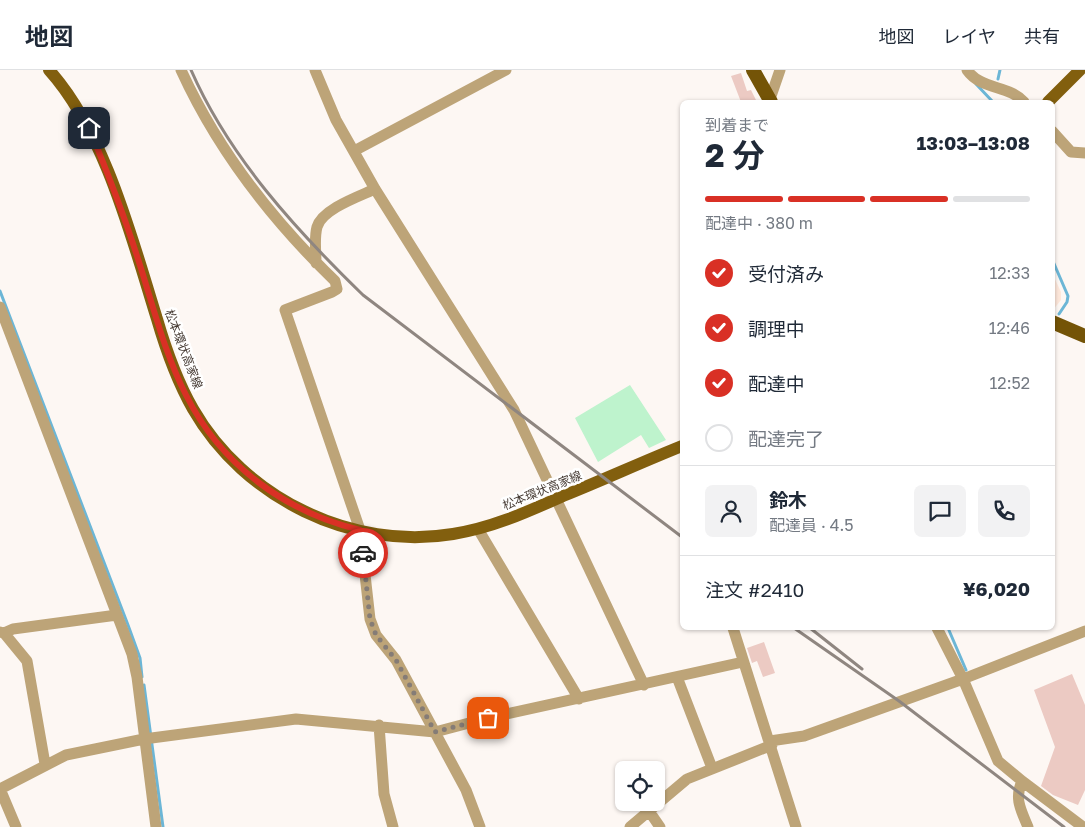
<!DOCTYPE html>
<html lang="ja">
<meta charset="utf-8">
<style>
body{margin:0;font-family:"Golos Text","Noto Sans JP",sans-serif;background:#f2f2f3;color:#1f2937;height:100vh;display:flex;flex-direction:column;font-size:19px;white-space:nowrap}
*{box-sizing:border-box;margin:0}
p{font-size:16px;color:#747a83}
.icon{flex:none;width:28px;height:28px;fill:none;stroke:currentColor;stroke-width:2;stroke-linecap:round;stroke-linejoin:round}
.map{position:relative;flex:1;overflow:hidden}
.panel{position:absolute;left:680px;top:30px;width:375px;height:530px;display:flex;flex-direction:column;background:#fff;border-radius:8px;box-shadow:0 1px 4px #0004}
.panel>*{flex:none}
.fabs{position:absolute;left:615px;top:691px;display:grid;gap:10px}
.fabs a{display:grid;place-items:center;width:50px;height:50px;border-radius:8px;background:#fff;box-shadow:0 1px 4px #0004;font-size:25px}
.pin{position:absolute;display:grid;place-items:center;width:42px;height:42px;color:#fff;margin:-21px;border-radius:10px;box-shadow:0 2px 8px #0006}
.courier{position:absolute;display:grid;place-items:center;width:50px;height:50px;margin:-25px;border:4px solid #d93025;border-radius:50%;background:#fff;color:#222;box-shadow:0 1px 6px #0007}
.head em{font-style:normal;font-weight:700}
.head div{display:flex;flex-direction:column-reverse}
.head{display:flex;align-items:center;justify-content:space-between;height:85px;padding:0 25px}
h1{font-size:32px;font-weight:700;line-height:38px}
.bar{display:grid;grid-template-columns:repeat(4,1fr);gap:8px 5px;align-content:center;height:60px;padding:0 25px}
.bar i{height:6px;border-radius:4px;background:#e0e1e3}
.bar .current{background:#d93025}
.bar p{grid-column:span 4}
.line{display:flex;align-items:center;gap:12px;padding:0 25px;border-top:1px solid #e0e1e3}
.line div{flex:1}
.round{display:grid;place-items:center;flex:none;width:52px;height:52px;border-radius:8px;background:#f2f2f3}
ol{padding:0 25px;list-style:none}
li{display:flex;align-items:center;gap:15px;height:55px}
li p{margin-inline-start:auto}
li .icon{padding:5px;border-radius:50%;background:#d93025;color:#fff;stroke-width:4}
li:last-child{color:#747a83}
li i{width:28px;height:28px;border:2px solid #e0e1e3;border-radius:50%}
header{display:flex;align-items:center;gap:30px;box-sizing:border-box;height:70px;padding:0 25px;background:#fff;border-bottom:1px solid #e0e1e3}
header strong{font-size:24px}
nav{display:flex;gap:28px;margin-inline-start:auto;font-size:18px}
.map>svg:first-child{display:block}
.built{fill:#fde7da}
.green{fill:#bef3cd}
.lines{fill:none;stroke-linecap:round;stroke-linejoin:round}
.stream{stroke:#6cb6d6;stroke-width:3}
.building{fill:#eccac3}
.minor{stroke:#bda478;stroke-width:11}
.primary{stroke:#825f0e;stroke-width:12}
.trunk{stroke:#745407;stroke-width:14}
.rail{stroke:#8f8680;stroke-width:3}
.done{stroke:#857c76;stroke-width:5;stroke-dasharray:0 9}
.route{stroke:#d93025;stroke-width:6}
.labels{text-anchor:middle;dominant-baseline:central;stroke-width:5;stroke-linejoin:round;paint-order:stroke}
.street-label{font-size:12px;fill:#453a33;stroke:#fff}
</style>
<header>
<strong>地図</strong>
<nav><a>地図</a><a>レイヤ</a><a>共有</a></nav>
</header>
<div class="map">
<svg width="1085" height="757" viewBox="0 0 1085 757">
<rect width="100%" height="100%" fill="#fdf7f3"/>
<path class="built" d="M 1052,203 L 1061,222 L 1061,230 L 1053,240 Z"/>
<path class="green" d="M 630,315 L 666,370 L 649,378 L 641,365 L 598,392 L 575,348 Z"/>
<g class="lines">
<path class="stream" d="M 998,9 L 1000,0
M 976,14 L 993,32
M 1052,189 L 1068,226 L 1067,232 L 1059,244
M 0,221 L 128,555 L 140,588 L 142,607
M 948,558 L 966,600
M 144,615 L 163,757"/>
</g>
<path class="building" d="M 741,3 L 747,21 L 751,20 L 757,32 L 741,32 L 731,6 Z
M 764,572 L 775,603 L 763,607 L 757,591 L 752,593 L 747,578 Z
M 1072,604 L 1085,635 L 1085,720 L 1078,735 L 1053,725 L 1041,716 L 1055,677 L 1034,620 Z"/>
<g class="lines">
<path class="minor" d="M 181,0 C 218,81 272,150 335,211 L 337,219 L 332,222 L 285,240 L 360,460 L 370,549 L 376,565 L 396,590 L 466,720 L 480,757
M 315,0 L 336,50 L 375,119 L 514,340 L 644,615
M 967,0 C 981,20 1009,15 1024,32
M 769,32 L 780,0
M 1052,61 L 1071,82 L 1085,83
M 354,81 L 506,0
M 316,193 C 316,181 314,168 317,157 C 322,139 360,126 375,119
M 0,237 L 132,584 L 137,607 L 156,757
M 478,459 L 579,629
M 733,558 L 796,757
M 937,558 L 963,609 L 998,691 L 1022,711 C 1014,729 1021,740 1028,757
M 0,562 L 4,563 L 27,591 L 45,694
M 4,563 L 13,559 L 117,545
M 677,607 L 712,698
M 379,655 L 384,724 L 393,757
M 770,671 L 804,666 L 963,609 L 1085,561
M 1022,711 L 1083,757
M 0,719 L 66,685 L 144,669 L 296,649 L 435,662 L 488,648 L 743,592
M 0,719 L 16,757
M 649,741 L 660,757
M 630,757 L 687,709 L 772,675"/>
<path class="primary" d="M 49,0 C 105,62 132,169 157,249 C 166,280 177,311 193,339 C 244,428 352,481 453,464 C 492,458 527,442 563,426 C 603,410 642,392 682,376
M 1048,32 L 1080,0"/>
<path class="trunk" d="M 753,0 L 771,32
M 1052,252 L 1085,266"/>
<path class="rail" d="M 191,0 C 229,87 296,160 363,225 L 682,467
M 794,558 L 899,631 L 1064,757
M 810,558 L 862,599"/>
</g>
<g class="lines">
<path class="done" d="M 363,483 L 370,549 L 376,565 L 396,590 L 435,662 L 488,648"/>
<path class="route" d="M 89,58 C 107,101 124,145 138,189 C 153,235 164,282 186,325 C 221,395 285,442 360,460 L 363,483"/>
</g>
<g class="labels">
<g class="street-label">
<text transform="translate(184 279) rotate(69)">松本環状高家線</text>
<text transform="translate(542 420) rotate(-22)">松本環状高家線</text>
</g>
</g>
</svg>
<div class="fabs">
<a><svg class="icon" aria-label="locate" viewBox="0 0 24 24"><circle cx="12" cy="12" r="6"/><path d="M12 2v4M12 18v4M2 12h4M18 12h4"/></svg></a>
</div>
<div class="pin" style="left:488px;top:648px;background:#ea580c"><svg class="icon" aria-label="bag" viewBox="0 0 24 24"><path d="M5 8h14l-1 12H6zM9 8a3 3 0 0 1 6 0"/></svg></div>
<div class="pin" style="left:89px;top:58px;background:#1f2937"><svg class="icon" aria-label="home" viewBox="0 0 24 24"><path d="M3 11l9-7 9 7M6 9v11h12V9"/></svg></div>
<div class="courier" style="left:363px;top:483px"><svg class="icon" aria-label="car" viewBox="0 0 24 24"><path d="M5 17H2v-5l4-1 3-4h7l3 4 3 1v5h-3M9 17h6M6 11h13"/><circle cx="7" cy="17" r="2"/><circle cx="17" cy="17" r="2"/></svg></div>
<section class="panel">
<div class="head"><div><h1>2 分</h1><p>到着まで</p></div><em>13:03–13:08</em></div>
<div class="bar"><i class="current"></i><i class="current"></i><i class="current"></i><i></i><p>配達中 · 380 m</p></div>
<ol>
<li><svg class="icon" aria-label="check" viewBox="0 0 24 24"><path d="M5 12l5 5 9-10"/></svg>受付済み<p>12:33</p></li>
<li><svg class="icon" aria-label="check" viewBox="0 0 24 24"><path d="M5 12l5 5 9-10"/></svg>調理中<p>12:46</p></li>
<li><svg class="icon" aria-label="check" viewBox="0 0 24 24"><path d="M5 12l5 5 9-10"/></svg>配達中<p>12:52</p></li>
<li><i></i>配達完了</li>
</ol>
<div class="line" style="height:90px"><a class="round"><svg class="icon" aria-label="person" viewBox="0 0 24 24"><circle cx="12" cy="8" r="4"/><path d="M4 21q1-7 8-7t8 7"/></svg></a><div><b>鈴木</b><p>配達員 · 4.5</p></div><a class="round"><svg class="icon" aria-label="chat" viewBox="0 0 24 24"><path d="M4 5h16v11H9l-5 4z"/></svg></a><a class="round"><svg class="icon" aria-label="phone" viewBox="0 0 24 24"><path d="M5 4h4l2 5-3 2q2 4 5 5l2-3 5 2v4C11 20 4 13 5 4z"/></svg></a></div>
<div class="line" style="height:65px"><div>注文 #2410</div><b>¥6,020</b></div>
</section>
</div>
